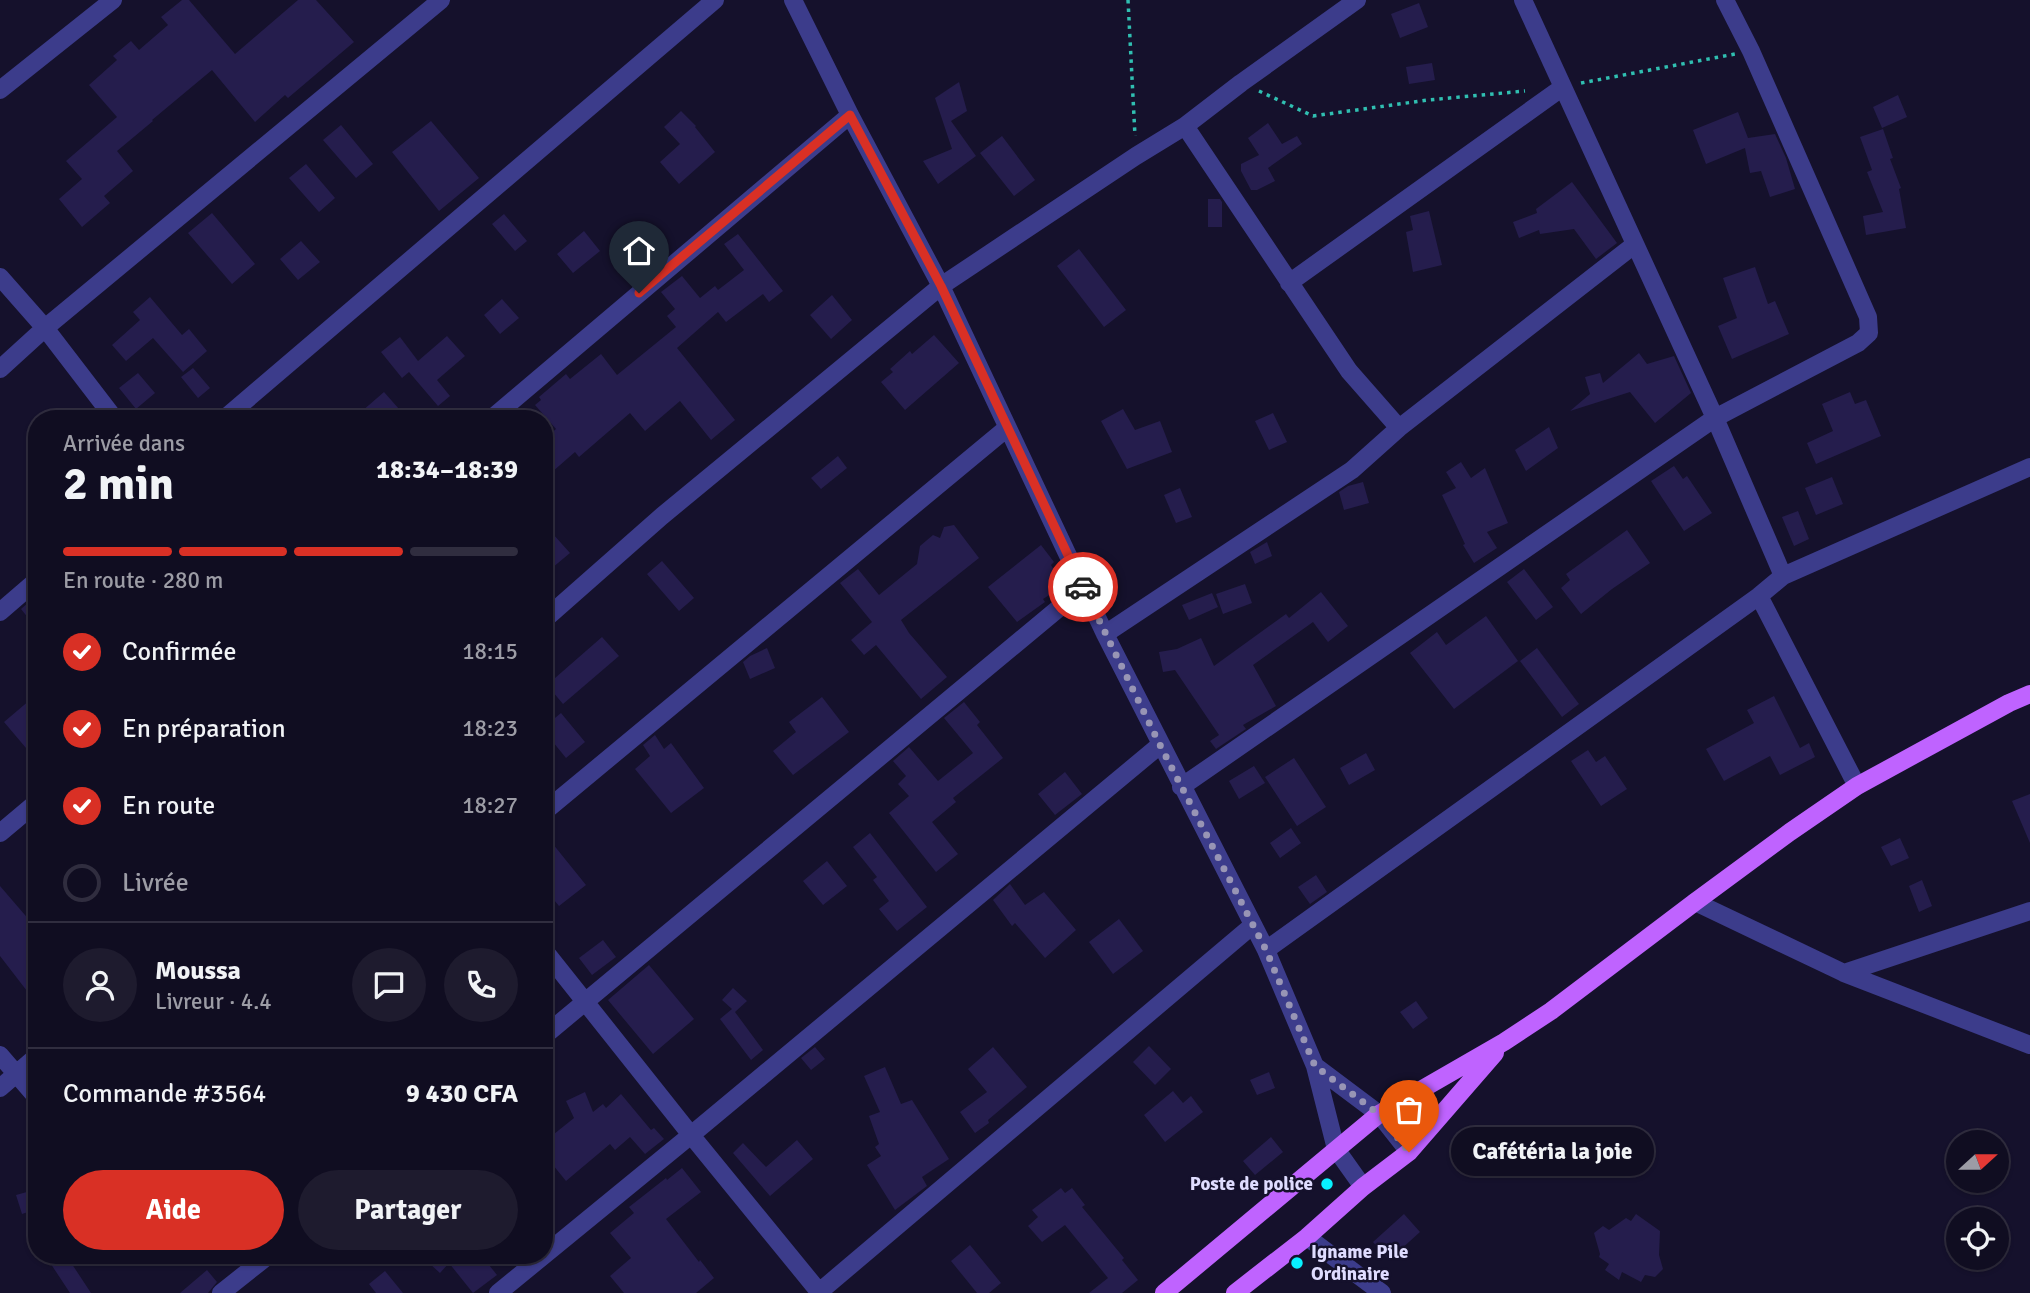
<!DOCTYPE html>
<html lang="fr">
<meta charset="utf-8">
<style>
body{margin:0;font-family:Signika,sans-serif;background:#1e1b2e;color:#f1f3f6;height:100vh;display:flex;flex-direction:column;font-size:26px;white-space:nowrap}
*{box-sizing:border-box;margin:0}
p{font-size:23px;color:#9c9ca5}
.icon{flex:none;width:38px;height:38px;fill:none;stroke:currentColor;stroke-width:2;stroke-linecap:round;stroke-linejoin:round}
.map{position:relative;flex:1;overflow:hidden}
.panel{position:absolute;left:28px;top:410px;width:525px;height:854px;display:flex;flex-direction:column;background:#100d21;border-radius:28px;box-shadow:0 2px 5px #0004,0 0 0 2px #302d3f}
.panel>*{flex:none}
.needle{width:46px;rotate:69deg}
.fabs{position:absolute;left:1946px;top:1130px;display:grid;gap:14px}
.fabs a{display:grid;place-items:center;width:63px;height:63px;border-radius:50%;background:#100d21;box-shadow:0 2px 5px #0004,0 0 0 2px #302d3f;font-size:35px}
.pin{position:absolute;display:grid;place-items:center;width:60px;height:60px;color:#fff;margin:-72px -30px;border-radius:50% 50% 50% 0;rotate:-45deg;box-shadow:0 0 7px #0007}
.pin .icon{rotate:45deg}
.courier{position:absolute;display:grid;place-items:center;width:70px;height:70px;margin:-35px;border:5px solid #d93025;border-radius:50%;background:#fff;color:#222;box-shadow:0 2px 9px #0007}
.bubble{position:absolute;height:49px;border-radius:24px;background:#100d21;box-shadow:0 2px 5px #0004,0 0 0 2px #302d3f;font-size:23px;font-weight:700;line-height:49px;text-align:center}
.head em{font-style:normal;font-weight:700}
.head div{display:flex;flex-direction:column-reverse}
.head{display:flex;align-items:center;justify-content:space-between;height:119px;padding:0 35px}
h1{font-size:46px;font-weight:700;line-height:52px}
.bar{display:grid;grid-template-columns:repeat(4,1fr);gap:10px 7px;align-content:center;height:84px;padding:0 35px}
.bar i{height:9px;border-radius:5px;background:#302d3f}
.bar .active{background:#d93025}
.bar p{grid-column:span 4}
.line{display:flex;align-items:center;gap:18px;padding:0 35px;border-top:2px solid #302d3f}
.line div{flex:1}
.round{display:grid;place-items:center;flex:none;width:74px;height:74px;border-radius:37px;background:#1e1b2e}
ol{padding:0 35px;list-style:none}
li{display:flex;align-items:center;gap:21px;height:77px}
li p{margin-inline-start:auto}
li .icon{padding:7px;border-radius:50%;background:#d93025;color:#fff;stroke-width:4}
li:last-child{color:#9c9ca5}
li i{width:38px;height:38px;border:4px solid #302d3f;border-radius:50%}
.primary-button{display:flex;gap:14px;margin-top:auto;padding:14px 35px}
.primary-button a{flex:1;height:80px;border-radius:42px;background:#d93025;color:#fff;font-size:28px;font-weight:700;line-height:80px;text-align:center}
.primary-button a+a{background:#1e1b2e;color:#f1f3f6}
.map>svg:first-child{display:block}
.building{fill:#251d4d}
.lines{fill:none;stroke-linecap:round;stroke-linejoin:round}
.path{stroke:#30bfb1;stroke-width:3.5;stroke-dasharray:3.5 5;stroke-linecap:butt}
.minor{stroke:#3c3c8b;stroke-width:18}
.major{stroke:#bf63ff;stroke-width:18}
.done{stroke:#9895b5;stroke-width:7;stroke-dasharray:0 12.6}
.route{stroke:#d93025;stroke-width:9}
.poi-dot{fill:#08f0ff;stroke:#15112c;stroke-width:2.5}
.labels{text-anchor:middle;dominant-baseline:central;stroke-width:5;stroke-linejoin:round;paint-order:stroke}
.poi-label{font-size:19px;font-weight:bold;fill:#dfdcff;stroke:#15112c;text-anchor:end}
</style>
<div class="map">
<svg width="2030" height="1293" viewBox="0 0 2030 1293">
<rect width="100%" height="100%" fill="#15112c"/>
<path class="building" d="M 182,0 L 189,0 L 235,54 L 298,0 L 316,0 L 354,42 L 288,98 L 285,95 L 255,122 L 212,70 L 152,120 L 153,121 L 117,151 L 133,171 L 104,196 L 110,203 L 82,227 L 59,199 L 82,179 L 66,161 L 117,117 L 89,85 L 117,60 L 113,56 L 131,41 L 139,50 L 168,25 L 161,17 Z
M 1419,3 L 1428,27 L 1400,38 L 1391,14 Z
M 1432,63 L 1435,80 L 1409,84 L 1406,67 Z
M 959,82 L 967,111 L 951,121 L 976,156 L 938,184 L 923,161 L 952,149 L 935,98 Z
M 1898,95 L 1907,117 L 1882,128 L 1873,107 Z
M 681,111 L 696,126 L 695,127 L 715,152 L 679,184 L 660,162 L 680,144 L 664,127 Z
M 1738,112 L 1748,138 L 1775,134 L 1786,158 L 1795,189 L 1770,197 L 1761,171 L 1750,173 L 1745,148 L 1706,164 L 1693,130 Z
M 431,121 L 479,178 L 439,211 L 392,152 Z
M 1268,123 L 1282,144 L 1297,136 L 1302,144 L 1268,168 L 1275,181 L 1257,190 L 1251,190 L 1241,171 L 1241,164 L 1259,155 L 1248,138 Z
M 341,125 L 373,164 L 356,178 L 323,140 Z
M 1883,129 L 1893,158 L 1890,159 L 1901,188 L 1899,189 L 1906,228 L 1866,235 L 1863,216 L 1883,212 L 1867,172 L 1872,170 L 1860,137 Z
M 1002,136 L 1035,180 L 1014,196 L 980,153 Z
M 306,164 L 335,198 L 319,212 L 289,178 Z
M 1572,182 L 1617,243 L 1596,259 L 1574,229 L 1540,234 L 1539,230 L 1519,238 L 1513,222 L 1537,213 L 1536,209 Z
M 1208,199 L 1220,199 L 1222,202 L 1222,227 L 1208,227 Z
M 1429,211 L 1442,265 L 1413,272 L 1406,232 L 1413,230 L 1410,216 Z
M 212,213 L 255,264 L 232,284 L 188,233 Z
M 504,214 L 527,241 L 515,251 L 492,224 Z
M 584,231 L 600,251 L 573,273 L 557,254 Z
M 738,234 L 783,291 L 769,302 L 763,294 L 726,322 L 718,312 L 677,348 L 735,420 L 711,440 L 680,401 L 645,431 L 630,413 L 579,457 L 575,452 L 544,479 L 544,439 L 556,429 L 535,405 L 541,400 L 539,397 L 566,374 L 570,379 L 601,354 L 617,375 L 676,327 L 667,316 L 675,309 L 661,292 L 682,276 L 700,298 L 715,286 L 718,290 L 744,270 L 724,244 Z
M 301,241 L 320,262 L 298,280 L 280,259 Z
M 1079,249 L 1126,310 L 1104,327 L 1057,266 Z
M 1755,267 L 1768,304 L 1775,301 L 1789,334 L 1732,359 L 1718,326 L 1737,318 L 1723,278 Z
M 832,295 L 852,320 L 831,339 L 810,315 Z
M 150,297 L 182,335 L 189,329 L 207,351 L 183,372 L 153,338 L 126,361 L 112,345 L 140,320 L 133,312 Z
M 502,299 L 519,318 L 500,334 L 484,315 Z
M 934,335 L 959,363 L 905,410 L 881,382 L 893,372 L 890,369 L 910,351 L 912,354 Z
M 447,336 L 465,356 L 437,380 L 450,396 L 438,406 L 409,372 L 402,378 L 381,352 L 400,337 L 418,361 Z
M 1639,353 L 1647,364 L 1674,356 L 1691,393 L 1655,423 L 1630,392 L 1570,411 L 1590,394 L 1585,377 L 1600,373 L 1603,383 Z
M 193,368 L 210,388 L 198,398 L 181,377 Z
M 138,373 L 155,393 L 136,409 L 119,388 Z
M 384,392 L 407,418 L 354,418 Z
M 1850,392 L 1855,404 L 1866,400 L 1881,436 L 1816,464 L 1807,443 L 1833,431 L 1822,404 Z
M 1123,409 L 1135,430 L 1160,421 L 1172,452 L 1127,469 L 1101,421 Z
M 1273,413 L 1287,442 L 1269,450 L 1255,421 Z
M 1549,427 L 1558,448 L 1526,471 L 1515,450 Z
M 838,456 L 847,468 L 821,489 L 811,478 Z
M 1461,462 L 1471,478 L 1485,468 L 1508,523 L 1487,532 L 1497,548 L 1474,563 L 1463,545 L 1465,544 L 1442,495 L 1456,488 L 1446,472 Z
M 1674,466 L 1683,479 L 1687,476 L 1712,513 L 1684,531 L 1651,481 Z
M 1832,477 L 1843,504 L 1816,515 L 1805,488 Z
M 1363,482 L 1369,503 L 1344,510 L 1339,492 L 1348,486 Z
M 1180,488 L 1192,517 L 1176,523 L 1164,495 Z
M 1798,511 L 1809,539 L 1794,546 L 1782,517 Z
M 544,524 L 570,553 L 552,568 L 544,559 Z
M 954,525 L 979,558 L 901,620 L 909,633 L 947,677 L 921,699 L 876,645 L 864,655 L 851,640 L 872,622 L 840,583 L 858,569 L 879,595 L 917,564 L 920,546 L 933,535 L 940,538 L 944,527 Z
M 1627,530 L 1650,563 L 1612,589 L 1581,614 L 1561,588 L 1570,580 L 1566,574 Z
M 1267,542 L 1272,556 L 1255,564 L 1250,552 Z
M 1041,545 L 1054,562 L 1051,565 L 1064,586 L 1043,599 L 1045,602 L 1017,622 L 988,587 Z
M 662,561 L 694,598 L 679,611 L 647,574 Z
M 1524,569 L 1553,607 L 1536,620 L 1507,582 Z
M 1245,584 L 1252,603 L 1223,614 L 1216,594 Z
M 1321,592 L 1348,626 L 1328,642 L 1313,622 L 1253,665 L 1276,706 L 1243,725 L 1246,729 L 1216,749 L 1210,741 L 1219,735 L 1175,670 L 1163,672 L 1159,652 L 1177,649 L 1201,638 L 1214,666 L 1286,614 L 1289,618 Z
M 1212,593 L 1218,607 L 1189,620 L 1182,605 Z
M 37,595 L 37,629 L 21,609 Z
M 1486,616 L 1518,661 L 1454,709 L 1410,653 L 1437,632 L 1446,645 Z
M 602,637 L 619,656 L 563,704 L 547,685 Z
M 767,648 L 775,668 L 750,679 L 743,662 L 750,656 Z
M 1537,648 L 1579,704 L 1562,717 L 1520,661 Z
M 37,694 L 37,761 L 4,722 Z
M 1774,696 L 1800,748 L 1809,743 L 1815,757 L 1780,775 L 1770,756 L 1724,781 L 1706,749 L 1754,723 L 1747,710 Z
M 822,697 L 849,732 L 793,775 L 773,751 L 796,732 L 789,722 Z
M 964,702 L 980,722 L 977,725 L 1003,758 L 953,798 L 956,802 L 932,822 L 958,854 L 936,872 L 889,813 L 909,796 L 898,784 L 906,776 L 893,761 L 909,747 L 938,781 L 973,753 L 944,718 Z
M 561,713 L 585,742 L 566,758 L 544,731 L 544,727 Z
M 655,735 L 664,749 L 671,743 L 704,788 L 671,813 L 635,769 L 650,756 L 643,745 Z
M 1588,750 L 1596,762 L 1605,756 L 1627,789 L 1601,806 L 1571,761 Z
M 1366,753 L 1375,770 L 1349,785 L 1340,768 Z
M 1294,758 L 1326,807 L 1297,826 L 1265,777 Z
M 1254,766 L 1265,783 L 1239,799 L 1229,781 Z
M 1065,772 L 1082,794 L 1055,815 L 1038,794 Z
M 2030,794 L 2030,843 L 2012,801 Z
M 1291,828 L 1301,843 L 1280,858 L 1270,843 Z
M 544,833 L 586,885 L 559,906 L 544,888 Z
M 870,833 L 927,907 L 897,931 L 879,909 L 889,901 L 873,880 L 877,877 L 853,847 Z
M 1900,838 L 1909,858 L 1891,866 L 1881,847 Z
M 827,861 L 847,886 L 823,905 L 803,881 Z
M 1316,875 L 1327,892 L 1310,904 L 1298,887 Z
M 1922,880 L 1932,906 L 1919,912 L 1909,886 Z
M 1010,884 L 1025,905 L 1044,892 L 1076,930 L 1045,958 L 1015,923 L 1012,926 L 993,900 Z
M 0,886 L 37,929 L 37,1004 L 0,956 Z
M 1119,919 L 1143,951 L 1113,974 L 1089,942 Z
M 603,940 L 616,957 L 592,975 L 579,958 Z
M 649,965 L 694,1019 L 653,1054 L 608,1000 Z
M 733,988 L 747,1001 L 735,1012 L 763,1050 L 751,1060 L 720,1019 L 732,1009 L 722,1000 Z
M 1416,1001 L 1428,1018 L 1413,1029 L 1400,1012 Z
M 1149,1046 L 1171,1069 L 1155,1085 L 1133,1062 Z
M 815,1047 L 825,1059 L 811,1070 L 801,1058 Z
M 993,1047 L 1027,1087 L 988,1120 L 989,1123 L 975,1133 L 960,1112 L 987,1092 L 968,1069 Z
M 885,1067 L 901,1104 L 912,1100 L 949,1159 L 922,1177 L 927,1186 L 895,1210 L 867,1165 L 881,1156 L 875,1147 L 879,1144 L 869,1116 L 880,1112 L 864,1076 Z
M 1269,1072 L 1275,1088 L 1257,1095 L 1250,1080 Z
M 1173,1091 L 1183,1103 L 1191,1096 L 1203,1112 L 1165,1142 L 1144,1115 Z
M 585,1092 L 593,1112 L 603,1104 L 606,1108 L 621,1094 L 651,1130 L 654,1128 L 664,1139 L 645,1154 L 630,1137 L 615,1150 L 610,1144 L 566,1181 L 544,1154 L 544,1142 L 574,1118 L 566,1101 Z
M 1271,1137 L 1283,1152 L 1255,1175 L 1243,1161 Z
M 797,1140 L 813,1159 L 770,1196 L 733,1153 L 743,1143 L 766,1167 Z
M 682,1168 L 701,1192 L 666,1219 L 699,1262 L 700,1260 L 714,1278 L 696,1293 L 624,1293 L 610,1276 L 631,1258 L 610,1233 L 634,1213 L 629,1207 L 666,1178 L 667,1180 Z
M 1061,1188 L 1065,1193 L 1072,1188 L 1085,1205 L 1082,1207 L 1124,1258 L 1122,1260 L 1138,1280 L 1122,1293 L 1089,1293 L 1108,1278 L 1065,1225 L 1042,1242 L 1028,1226 L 1038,1217 L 1032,1210 Z
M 34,1190 L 37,1209 L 22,1214 L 16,1195 Z
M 1404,1214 L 1420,1232 L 1389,1260 L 1373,1242 Z
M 1636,1214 L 1660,1231 L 1659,1255 L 1663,1269 L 1655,1277 L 1645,1275 L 1641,1282 L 1622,1272 L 1619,1280 L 1605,1270 L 1609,1264 L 1599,1257 L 1600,1254 L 1594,1233 L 1603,1226 L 1609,1230 L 1626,1218 L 1631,1221 Z
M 970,1245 L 1001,1283 L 989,1293 L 977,1293 L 951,1261 Z
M 45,1255 L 66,1255 L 91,1293 L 70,1293 Z
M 420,1255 L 481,1255 L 497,1275 L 473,1293 L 449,1263 L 440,1273 Z
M 207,1270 L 217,1282 L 208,1293 L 180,1293 Z
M 385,1271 L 403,1293 L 376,1293 L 369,1284 Z"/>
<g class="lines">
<path class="path" d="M 1128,0 L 1135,136
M 1581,83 L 1735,54
M 1259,91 L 1313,116 L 1428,100 L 1525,91"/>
<path class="minor" d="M 793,0 L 850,115 L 941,286 L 1105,634 L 1266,950 L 1315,1066 L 1336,1149 L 1363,1187
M 1523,0 L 1715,418 L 1783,576
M 0,90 L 113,0
M 1185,126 L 1349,371 L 1399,428
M 0,277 L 45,328 L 114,418
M 1289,283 L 1563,87
M 0,369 L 45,328 L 441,0
M 225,418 L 715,0
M 492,418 L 850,115
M 1759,596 L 1857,786
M 0,612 L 37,580
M 544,620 L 662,516 L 941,286 L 1136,156 L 1185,126 L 1241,83 L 1357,0
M 1105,634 L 1352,470 L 1399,428 L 1634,245
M 1181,787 L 1715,418 L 1858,343 L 1869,333 L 1868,317 L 1751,51 L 1725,0
M 544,812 L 1007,428
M 0,833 L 37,802
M 1695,902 L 1844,973 L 2030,911
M 544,950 L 691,1135 L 820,1293
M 1266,950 L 1759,596 L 1783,576 L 2030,467
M 1844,973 L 2030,1045
M 544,1036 L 1083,588
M 0,1055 L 37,1098
M 1315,1066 L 1379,1114 L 1409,1152
M 0,1088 L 37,1056
M 1307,1237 L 1382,1293
M 221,1293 L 269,1255
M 498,1293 L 691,1135 L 1160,745
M 818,1293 L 1253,925"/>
<path class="major" d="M 1164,1293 L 1379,1114 L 1504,1042 L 1551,1011 L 1695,902 L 1790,832 L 1857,786 L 2009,703 L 2030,694
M 1235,1293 L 1307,1237 L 1363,1187 L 1409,1152 L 1495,1053"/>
</g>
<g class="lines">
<path class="done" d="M 1083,587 L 1160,745 L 1266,950 L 1315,1066 L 1379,1114 L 1409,1152"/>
<path class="route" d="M 639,293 L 850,115 L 941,286 L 1083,587"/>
</g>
<g class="poi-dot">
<circle cx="1327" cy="1184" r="7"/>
<circle cx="1297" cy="1263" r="7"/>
</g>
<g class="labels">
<g class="poi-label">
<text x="1313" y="1184">Poste de police</text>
<text x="1311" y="1252" text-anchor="start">Igname Pile<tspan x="1311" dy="22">Ordinaire</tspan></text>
</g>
</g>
</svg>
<div class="fabs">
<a><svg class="needle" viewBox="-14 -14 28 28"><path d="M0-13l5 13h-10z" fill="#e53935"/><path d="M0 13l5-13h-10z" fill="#9c9ca5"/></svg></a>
<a><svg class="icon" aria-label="locate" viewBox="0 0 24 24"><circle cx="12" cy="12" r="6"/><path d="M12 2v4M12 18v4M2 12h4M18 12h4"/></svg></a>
</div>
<div class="pin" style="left:1409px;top:1152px;background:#ea580c"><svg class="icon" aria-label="bag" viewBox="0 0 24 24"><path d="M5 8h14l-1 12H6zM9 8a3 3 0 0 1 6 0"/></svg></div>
<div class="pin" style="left:639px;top:293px;background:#1f2937"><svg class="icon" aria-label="home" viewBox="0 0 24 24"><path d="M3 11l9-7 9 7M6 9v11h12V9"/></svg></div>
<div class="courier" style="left:1083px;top:587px"><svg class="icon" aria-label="car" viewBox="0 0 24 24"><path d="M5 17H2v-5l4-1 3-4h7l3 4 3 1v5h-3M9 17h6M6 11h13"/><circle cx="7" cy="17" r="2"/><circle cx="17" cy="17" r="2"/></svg></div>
<div class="bubble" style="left:1451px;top:1127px;width:203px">Cafétéria la joie</div>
<section class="panel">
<div class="head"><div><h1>2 min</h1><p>Arrivée dans</p></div><em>18:34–18:39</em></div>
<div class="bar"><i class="active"></i><i class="active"></i><i class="active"></i><i></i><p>En route · 280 m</p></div>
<ol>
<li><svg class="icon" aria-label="check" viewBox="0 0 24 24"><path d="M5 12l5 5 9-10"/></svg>Confirmée<p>18:15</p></li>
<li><svg class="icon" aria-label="check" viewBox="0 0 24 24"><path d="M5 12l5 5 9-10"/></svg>En préparation<p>18:23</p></li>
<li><svg class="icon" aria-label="check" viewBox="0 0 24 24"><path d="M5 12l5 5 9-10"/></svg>En route<p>18:27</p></li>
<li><i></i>Livrée</li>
</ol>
<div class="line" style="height:126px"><a class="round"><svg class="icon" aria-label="person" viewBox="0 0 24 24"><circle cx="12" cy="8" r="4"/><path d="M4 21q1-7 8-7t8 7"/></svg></a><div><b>Moussa</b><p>Livreur · 4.4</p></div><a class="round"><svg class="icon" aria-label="chat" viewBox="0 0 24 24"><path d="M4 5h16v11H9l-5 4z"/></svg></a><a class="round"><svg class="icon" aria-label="phone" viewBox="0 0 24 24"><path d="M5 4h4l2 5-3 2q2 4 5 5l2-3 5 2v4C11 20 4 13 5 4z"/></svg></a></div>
<div class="line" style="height:91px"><div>Commande #3564</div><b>9 430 CFA</b></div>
<div class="primary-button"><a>Aide</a><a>Partager</a></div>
</section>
</div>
